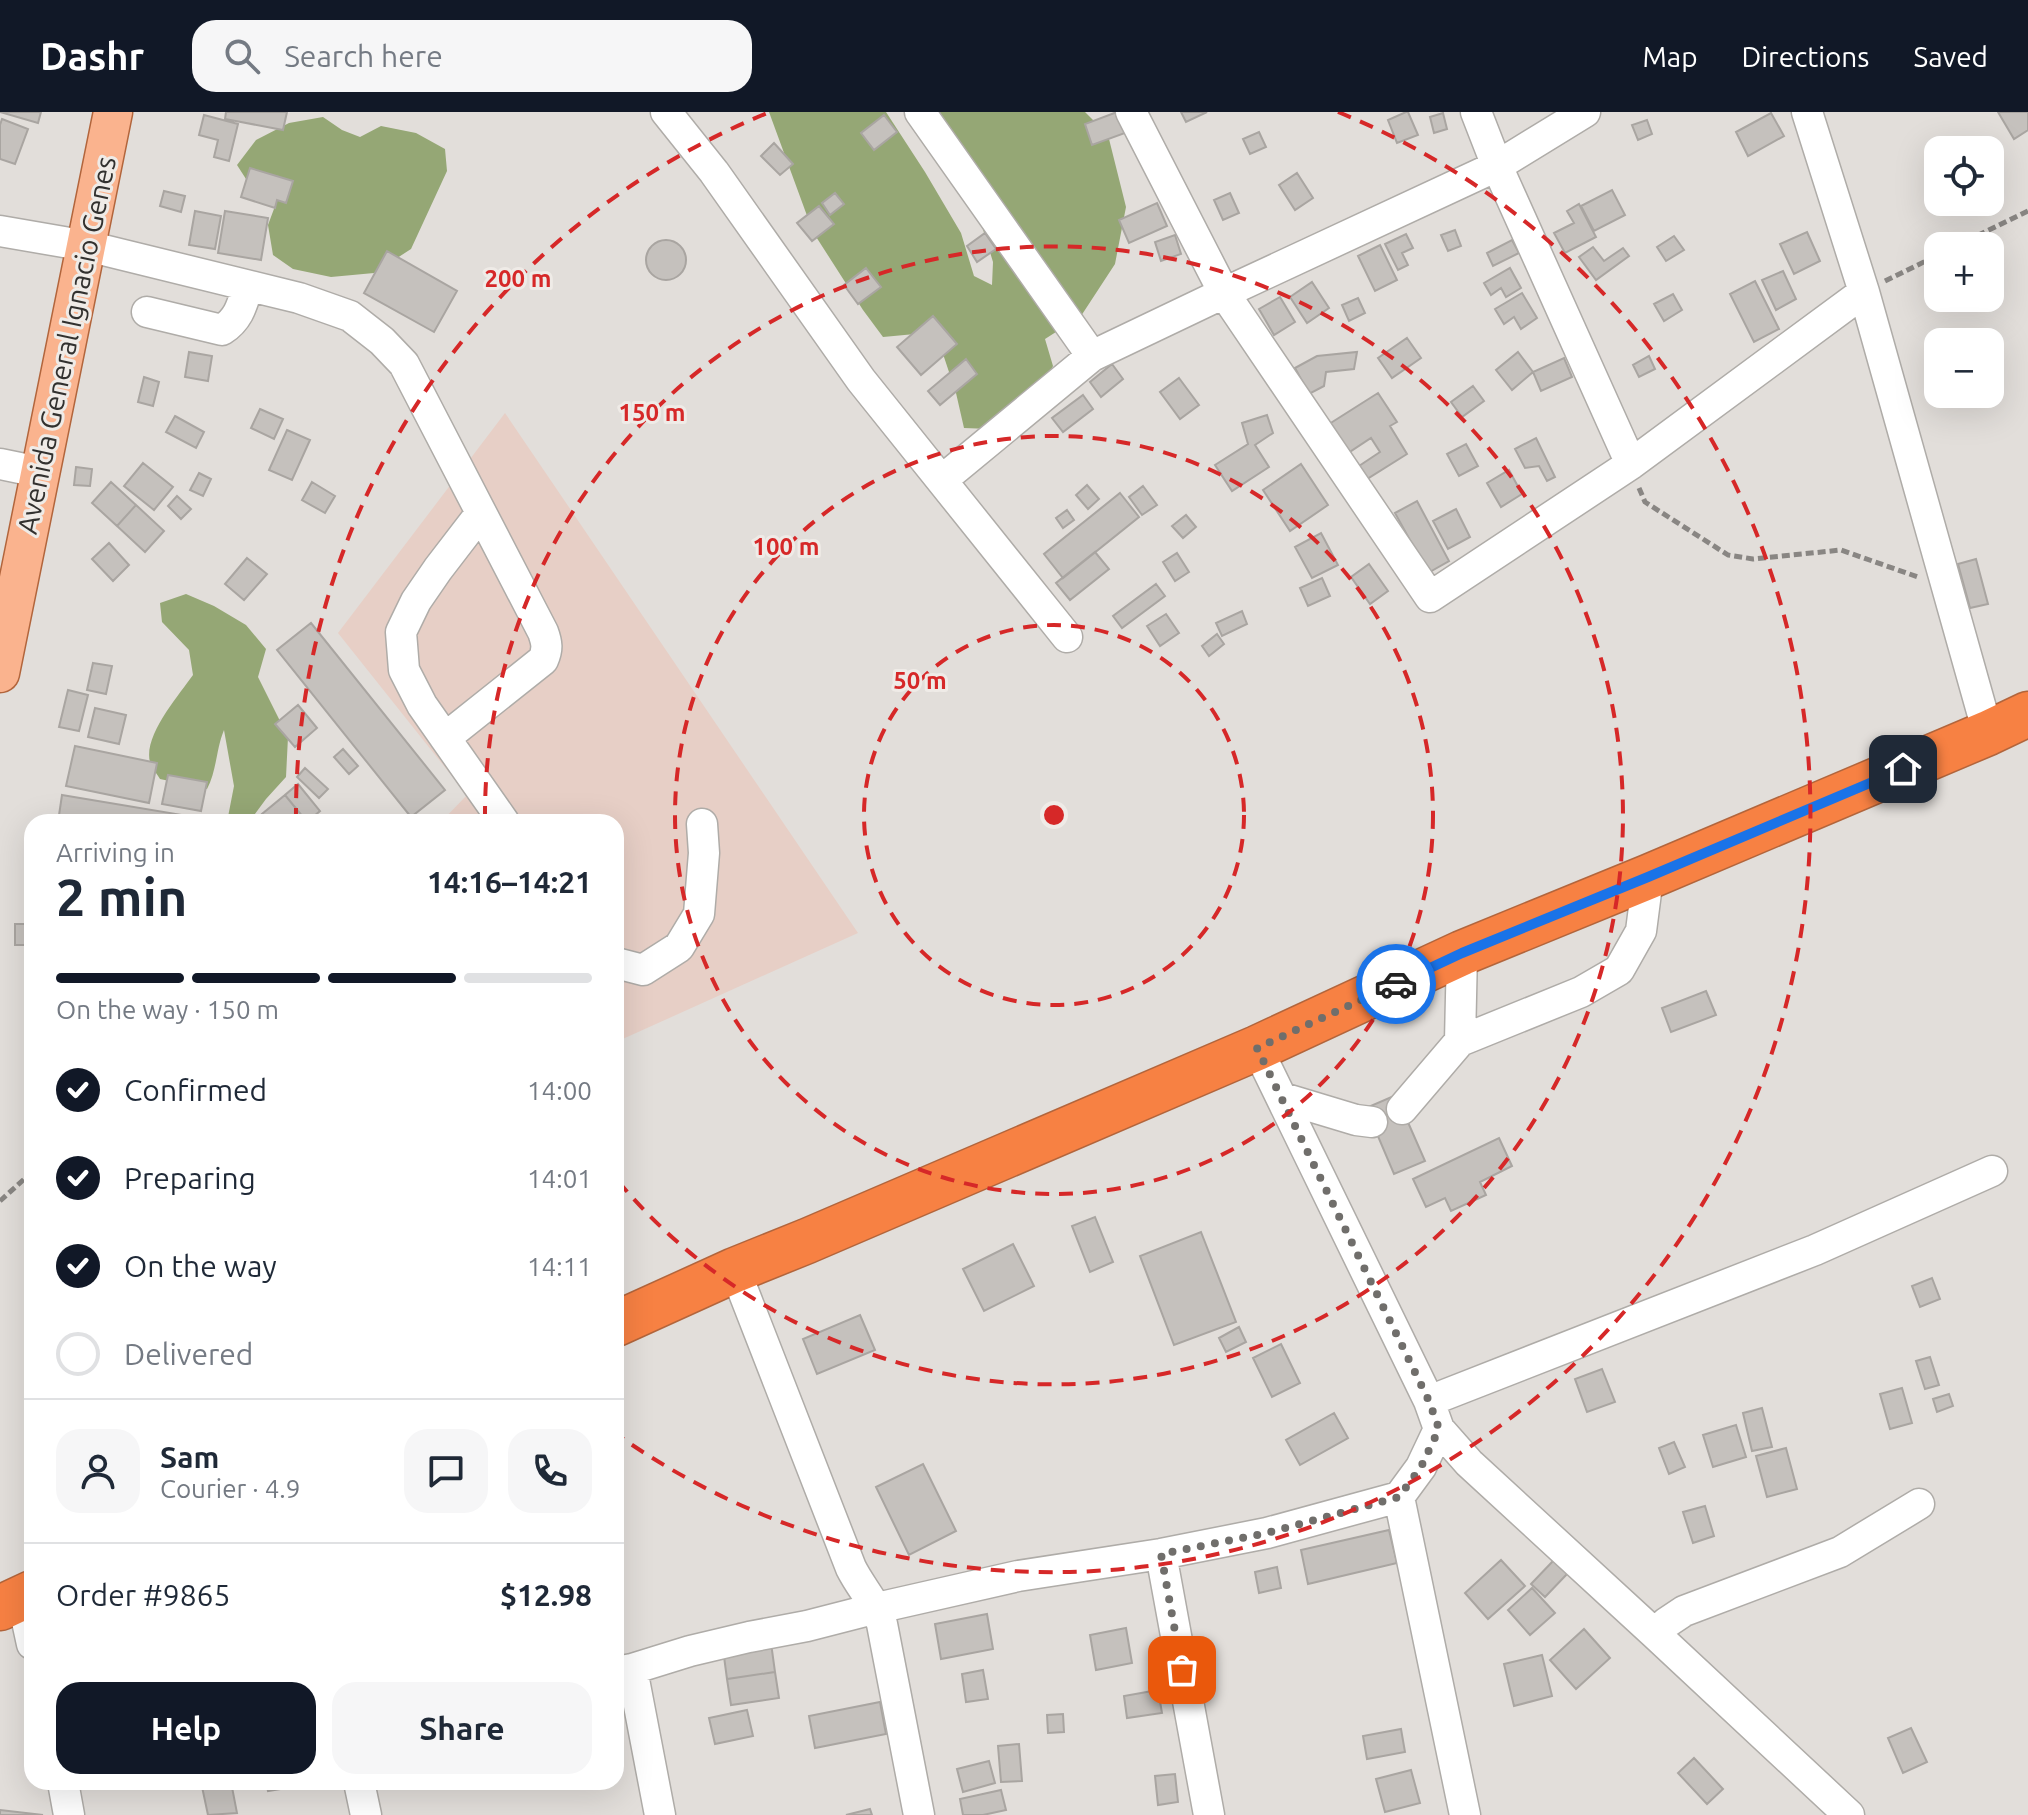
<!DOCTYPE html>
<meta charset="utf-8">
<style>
body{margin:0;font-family:Ubuntu,sans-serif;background:#f6f6f7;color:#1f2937;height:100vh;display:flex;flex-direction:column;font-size:30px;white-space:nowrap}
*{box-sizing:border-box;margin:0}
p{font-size:26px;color:#747a83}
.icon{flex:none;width:44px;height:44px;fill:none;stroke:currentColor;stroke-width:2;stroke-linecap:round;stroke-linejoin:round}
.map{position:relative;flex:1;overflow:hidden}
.drawer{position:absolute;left:24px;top:702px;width:600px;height:976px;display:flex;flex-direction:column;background:#fff;border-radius:24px;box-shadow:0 8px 32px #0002}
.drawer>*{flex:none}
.controls{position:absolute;left:1924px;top:24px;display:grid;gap:16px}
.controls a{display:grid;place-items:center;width:80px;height:80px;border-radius:16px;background:#fff;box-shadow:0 8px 32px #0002;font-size:40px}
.pin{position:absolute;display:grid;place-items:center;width:68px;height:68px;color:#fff;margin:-34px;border-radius:16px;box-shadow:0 4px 12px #0006}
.courier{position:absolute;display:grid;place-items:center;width:80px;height:80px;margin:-40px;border:6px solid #1a73e8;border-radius:50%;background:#fff;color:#222;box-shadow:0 2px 10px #0007}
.headline em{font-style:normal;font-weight:700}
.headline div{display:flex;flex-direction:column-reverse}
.headline{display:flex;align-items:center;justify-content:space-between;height:136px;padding:0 32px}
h1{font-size:52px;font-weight:700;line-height:60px}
.bar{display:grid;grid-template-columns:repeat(4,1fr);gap:12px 8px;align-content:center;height:96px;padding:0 32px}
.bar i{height:10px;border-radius:6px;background:#e0e1e3}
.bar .active{background:#111827}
.bar p{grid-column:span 4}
.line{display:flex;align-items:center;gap:20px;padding:0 32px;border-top:2px solid #e0e1e3}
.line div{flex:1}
.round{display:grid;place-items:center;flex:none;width:84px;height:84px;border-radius:24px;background:#f6f6f7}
ol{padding:0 32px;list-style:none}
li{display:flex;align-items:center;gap:24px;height:88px}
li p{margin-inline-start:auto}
li .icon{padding:8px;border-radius:50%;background:#111827;color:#fff;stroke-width:4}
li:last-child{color:#747a83}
li i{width:44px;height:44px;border:4px solid #e0e1e3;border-radius:50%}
.cta{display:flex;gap:16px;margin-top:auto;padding:16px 32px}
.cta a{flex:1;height:92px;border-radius:24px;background:#111827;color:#fff;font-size:32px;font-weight:700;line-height:92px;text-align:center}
.cta a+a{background:#f6f6f7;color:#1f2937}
header{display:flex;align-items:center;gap:48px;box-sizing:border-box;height:112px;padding:0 40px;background:#111827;color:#fff}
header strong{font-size:38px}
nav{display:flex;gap:44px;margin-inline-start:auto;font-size:28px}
.search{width:560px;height:72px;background:#f6f6f7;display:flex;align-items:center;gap:20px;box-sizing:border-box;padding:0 28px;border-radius:24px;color:#747a83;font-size:30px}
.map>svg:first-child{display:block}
.industrial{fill:#e7cfc6}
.forest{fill:#95a775}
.building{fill:#c5c1bd;stroke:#a9a5a1;stroke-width:2}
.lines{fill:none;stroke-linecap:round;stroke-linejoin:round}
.minor-casing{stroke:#afaca8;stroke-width:33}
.major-casing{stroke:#b2653c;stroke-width:41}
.highway-casing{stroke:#b2653c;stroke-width:47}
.path{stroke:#898683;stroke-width:5;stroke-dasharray:8 4;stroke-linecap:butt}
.minor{stroke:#fff;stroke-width:30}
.major{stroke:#fab38e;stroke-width:38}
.highway{stroke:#f78143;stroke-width:44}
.done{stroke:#706e6b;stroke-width:8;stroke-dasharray:0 14.4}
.route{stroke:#1a73e8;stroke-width:10}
.ring{fill:none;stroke:#d62828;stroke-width:4;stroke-dasharray:14 10}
.labels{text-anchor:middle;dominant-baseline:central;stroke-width:6;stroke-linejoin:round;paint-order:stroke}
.street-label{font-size:28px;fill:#32312f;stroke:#efebe7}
.centre{fill:#d62828;stroke:#efebe7;stroke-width:4}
.ring-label{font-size:24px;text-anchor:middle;font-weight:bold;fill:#d62828;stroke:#efebe7;stroke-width:6;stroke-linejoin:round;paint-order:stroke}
</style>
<header>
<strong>Dashr</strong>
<div class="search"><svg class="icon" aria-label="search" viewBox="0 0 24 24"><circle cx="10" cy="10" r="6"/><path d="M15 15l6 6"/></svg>Search here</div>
<nav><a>Map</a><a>Directions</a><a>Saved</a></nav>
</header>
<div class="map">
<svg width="2028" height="1703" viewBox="0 0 2028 1703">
<rect width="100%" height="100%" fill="#e2deda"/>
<path class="industrial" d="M 505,301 L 858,821 L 616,930 L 616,710 L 441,710 L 467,683 L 338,521 Z"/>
<path class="forest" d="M 769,0 L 886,0 L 925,60 L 961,121 L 974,164 L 992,173 L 993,150 L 974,88 L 914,0 L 1085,0 L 1108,23 L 1126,95 L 1115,152 L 1081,204 L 1045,227 L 1053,254 L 1041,280 L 1016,318 L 964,316 L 956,281 L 940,233 L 915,222 L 883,225 L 863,198 L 813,120 Z
M 323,5 L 342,18 L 360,25 L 381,14 L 416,21 L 445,37 L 447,59 L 411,137 L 374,161 L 331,165 L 293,157 L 273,143 L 268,113 L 281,78 L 246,67 L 237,53 L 256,28 L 289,11 Z
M 186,482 L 214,494 L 246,513 L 266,537 L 258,565 L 288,625 L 286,665 L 266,687 L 249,710 L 227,710 L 234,674 L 224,618 C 216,637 217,658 207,677 L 160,667 C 157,662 152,656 150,650 C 143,624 179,583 193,563 L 189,538 L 162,510 L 160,491 Z"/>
<path class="building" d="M 0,0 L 41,0 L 38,11 Z
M 226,0 L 287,0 L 283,18 L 225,7 Z
M 1117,0 L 1125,21 L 1092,33 L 1085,12 Z
M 1181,0 L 1207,0 L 1186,10 Z
M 1406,0 L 1408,0 L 1418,23 L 1397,31 L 1388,8 Z
M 1998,0 L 2028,0 L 2028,18 L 2014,27 Z
M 1443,1 L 1447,17 L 1434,21 L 1430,5 Z
M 1771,1 L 1784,24 L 1748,44 L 1736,20 Z
M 204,3 L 238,12 L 229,49 L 214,45 L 218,28 L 199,23 Z
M 884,3 L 897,20 L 874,38 L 861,21 Z
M 2,7 L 28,17 L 15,52 L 0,47 L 0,13 Z
M 1647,8 L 1652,22 L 1638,28 L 1632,13 Z
M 1259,20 L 1266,35 L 1250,42 L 1243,27 Z
M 774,31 L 793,52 L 780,63 L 761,44 Z
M 250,56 L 293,69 L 286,91 L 277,88 L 275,96 L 241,85 Z
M 1297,61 L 1313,86 L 1295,98 L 1279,73 Z
M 1612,78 L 1625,103 L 1594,119 L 1581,94 Z
M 164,79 L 185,84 L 181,100 L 160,94 Z
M 835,81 L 844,92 L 830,103 L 822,91 Z
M 1230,81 L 1239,101 L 1223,108 L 1214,88 Z
M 1157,91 L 1167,114 L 1129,131 L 1119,108 Z
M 1579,92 L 1596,125 L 1565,141 L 1554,121 L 1574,111 L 1567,99 Z
M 819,94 L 834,112 L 812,129 L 797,111 Z
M 195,99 L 221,104 L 215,137 L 189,133 Z
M 225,99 L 268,106 L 261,148 L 218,141 Z
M 1455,118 L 1461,134 L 1448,139 L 1441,123 Z
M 1807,120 L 1820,149 L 1794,162 L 1780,132 Z
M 985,121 L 996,137 L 977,150 L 967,134 Z
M 1406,122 L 1413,136 L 1402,141 L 1408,153 L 1398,158 L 1385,132 Z
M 1175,123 L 1181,142 L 1161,149 L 1155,130 Z
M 1674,124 L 1684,138 L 1666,149 L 1657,135 Z
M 1512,128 L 1519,141 L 1493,154 L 1487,141 Z
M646 148a20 20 0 1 1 40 0a20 20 0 1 1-40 0Z
M 1380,133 L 1397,168 L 1375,179 L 1358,144 Z
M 1593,135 L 1604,149 L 1623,136 L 1629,144 L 1596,168 L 1579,145 Z
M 387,139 L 457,179 L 434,220 L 364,181 Z
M 866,156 L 881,175 L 858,192 L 844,173 Z
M 1510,156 L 1521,176 L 1506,185 L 1501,176 L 1491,183 L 1484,171 Z
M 1783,159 L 1796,187 L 1776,198 L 1762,168 Z
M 1755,169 L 1779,217 L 1754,230 L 1730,182 Z
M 1312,170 L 1329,196 L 1307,211 L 1290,185 Z
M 1522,181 L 1537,206 L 1521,217 L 1514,205 L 1504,212 L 1495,197 Z
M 1673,182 L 1682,198 L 1664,209 L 1654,192 Z
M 1280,185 L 1295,210 L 1274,223 L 1259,197 Z
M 1358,186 L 1365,201 L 1349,209 L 1342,193 Z
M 933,204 L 957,232 L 921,263 L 897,235 Z
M 1407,226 L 1421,246 L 1392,266 L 1378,246 Z
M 189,240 L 212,244 L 208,269 L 185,265 Z
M 1357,240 L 1354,257 L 1326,260 L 1324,274 L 1309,282 L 1295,256 L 1317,244 Z
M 1518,240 L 1533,260 L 1512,278 L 1496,258 Z
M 1649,244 L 1655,257 L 1639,265 L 1633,253 Z
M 1564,246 L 1572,265 L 1541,279 L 1533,260 Z
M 966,247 L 977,262 L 940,293 L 928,279 Z
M 1112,252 L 1123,267 L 1101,285 L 1090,270 Z
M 144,265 L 159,270 L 153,294 L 138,290 Z
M 1179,266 L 1199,293 L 1180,307 L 1160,280 Z
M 1473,274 L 1484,289 L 1462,305 L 1451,290 Z
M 1378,281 L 1397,310 L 1390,314 L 1407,342 L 1367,367 L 1359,354 L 1380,340 L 1371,326 L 1345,343 L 1326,314 Z
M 1083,283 L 1093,297 L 1063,320 L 1052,306 Z
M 260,297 L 283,307 L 274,327 L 251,316 Z
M 1267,303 L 1273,321 L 1255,333 L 1269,355 L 1232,379 L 1215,353 L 1248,332 L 1242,311 Z
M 175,304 L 204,320 L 196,336 L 166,320 Z
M 287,318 L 310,328 L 292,368 L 269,358 Z
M 1536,326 L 1555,365 L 1547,369 L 1539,354 L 1525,356 L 1515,337 Z
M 1466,332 L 1478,354 L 1459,364 L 1447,342 Z
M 143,351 L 173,375 L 154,398 L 124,374 Z
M 1301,352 L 1328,393 L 1290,419 L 1263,378 Z
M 76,355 L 92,357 L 90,374 L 74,373 Z
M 1509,358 L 1522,382 L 1501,395 L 1487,371 Z
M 199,361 L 211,367 L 203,384 L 190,378 Z
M 111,370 L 136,393 L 117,414 L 92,391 Z
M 312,370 L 335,384 L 325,401 L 302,388 Z
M 1087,373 L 1099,387 L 1088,397 L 1076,383 Z
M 1143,374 L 1157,393 L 1142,403 L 1129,385 Z
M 1120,381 L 1139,405 L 1063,466 L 1044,442 Z
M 177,384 L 191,397 L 181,407 L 168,394 Z
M 1417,389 L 1449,449 L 1428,461 L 1395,401 Z
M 136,393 L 164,419 L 145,440 L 117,414 Z
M 1456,397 L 1470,425 L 1448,437 L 1433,409 Z
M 1067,398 L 1074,408 L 1063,416 L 1056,406 Z
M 1186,403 L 1196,415 L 1183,426 L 1172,414 Z
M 1321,421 L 1338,453 L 1312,466 L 1295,435 Z
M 109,431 L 129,453 L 113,469 L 92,447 Z
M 1095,440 L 1109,457 L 1070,488 L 1056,471 Z
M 1177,441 L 1189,460 L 1175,469 L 1163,450 Z
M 247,446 L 267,462 L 244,488 L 225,472 Z
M 1976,447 L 1988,492 L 1970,496 L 1958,452 Z
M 1369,452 L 1388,479 L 1370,492 L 1351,465 Z
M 1322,466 L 1330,484 L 1308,494 L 1300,476 Z
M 1156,472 L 1165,484 L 1122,516 L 1113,504 Z
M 1242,499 L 1247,512 L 1222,524 L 1216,511 Z
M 1166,502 L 1179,521 L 1160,534 L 1147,514 Z
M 311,511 L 445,678 L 411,705 L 277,538 Z
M 1217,522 L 1224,532 L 1209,544 L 1202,534 Z
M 93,551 L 112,554 L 106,582 L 87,578 Z
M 68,578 L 88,583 L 79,619 L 59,615 Z
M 298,593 L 317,616 L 295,635 L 275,612 Z
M 95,596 L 126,603 L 119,632 L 88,625 Z
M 75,634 L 157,651 L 149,691 L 66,674 Z
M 343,637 L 358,654 L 349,662 L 334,645 Z
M 305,656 L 328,677 L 319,686 L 297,665 Z
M 168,663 L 207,670 L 201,699 L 162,692 Z
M 298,672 L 320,699 L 307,710 L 285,683 Z
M 62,683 L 200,706 L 200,710 L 58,710 Z
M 285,683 L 307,710 L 268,710 L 262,702 Z
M 15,812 L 32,812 L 32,833 L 15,833 Z
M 1706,879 L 1716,903 L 1671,920 L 1662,896 Z
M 1396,983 L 1425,1049 L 1394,1062 L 1366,996 Z
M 1499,1026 L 1512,1054 L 1480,1070 L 1486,1083 L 1451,1099 L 1445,1086 L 1426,1095 L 1413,1067 Z
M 1095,1105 L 1113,1150 L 1090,1160 L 1072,1114 Z
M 1201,1120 L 1236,1210 L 1174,1233 L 1140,1144 Z
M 1013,1132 L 1034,1174 L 984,1199 L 963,1157 Z
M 1932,1166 L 1940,1187 L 1920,1195 L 1912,1174 Z
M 860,1203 L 875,1238 L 817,1262 L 803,1227 Z
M 1239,1215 L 1246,1230 L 1226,1240 L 1219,1226 Z
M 1281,1232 L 1300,1271 L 1272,1285 L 1253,1246 Z
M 1930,1245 L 1939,1273 L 1925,1277 L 1916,1249 Z
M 1602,1257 L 1615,1290 L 1587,1300 L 1575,1267 Z
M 1902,1276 L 1912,1311 L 1890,1317 L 1880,1282 Z
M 1949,1282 L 1953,1294 L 1937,1300 L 1933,1287 Z
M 1762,1296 L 1772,1335 L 1752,1339 L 1743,1301 Z
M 1334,1301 L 1348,1326 L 1300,1353 L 1286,1328 Z
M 1736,1313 L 1746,1345 L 1713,1355 L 1703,1323 Z
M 1674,1330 L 1685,1355 L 1669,1362 L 1659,1336 Z
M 1786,1336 L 1797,1377 L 1767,1385 L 1756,1344 Z
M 923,1352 L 956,1419 L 909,1443 L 876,1375 Z
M 1705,1394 L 1714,1424 L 1693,1431 L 1683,1400 Z
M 1389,1418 L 1397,1451 L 1308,1472 L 1301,1438 Z
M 1501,1448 L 1525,1474 L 1488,1507 L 1465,1481 Z
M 1554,1448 L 1568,1461 L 1545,1485 L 1531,1472 Z
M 1277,1455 L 1281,1476 L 1259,1481 L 1255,1460 Z
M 1532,1476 L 1555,1501 L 1530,1523 L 1508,1498 Z
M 987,1502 L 993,1537 L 941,1547 L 935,1512 Z
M 1126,1516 L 1132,1551 L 1096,1558 L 1090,1523 Z
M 1584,1517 L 1610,1546 L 1576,1577 L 1550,1548 Z
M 771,1531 L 775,1560 L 727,1567 L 723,1537 Z
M 1542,1543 L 1552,1584 L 1514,1594 L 1504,1552 Z
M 983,1558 L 988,1587 L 966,1590 L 962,1562 Z
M 775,1560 L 779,1586 L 731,1593 L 727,1567 Z
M 1158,1578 L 1162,1601 L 1127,1606 L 1124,1584 Z
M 880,1590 L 886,1622 L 815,1636 L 809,1604 Z
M 747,1598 L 753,1624 L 715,1632 L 709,1606 Z
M 1063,1602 L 1064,1620 L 1048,1621 L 1047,1603 Z
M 1911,1616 L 1927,1650 L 1903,1661 L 1888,1626 Z
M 1401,1617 L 1405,1640 L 1367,1647 L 1363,1624 Z
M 1019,1632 L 1022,1669 L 1001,1670 L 998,1634 Z
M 1694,1646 L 1723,1677 L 1707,1692 L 1678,1661 Z
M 989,1649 L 995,1671 L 963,1680 L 957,1657 Z
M 1411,1658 L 1420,1691 L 1385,1700 L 1376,1667 Z
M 1175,1662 L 1178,1690 L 1158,1693 L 1155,1664 Z
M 201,1670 L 231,1670 L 237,1701 L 208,1703 Z
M 266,1670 L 292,1670 L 293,1675 L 268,1679 Z
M 1001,1678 L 1006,1698 L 983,1703 L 963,1703 L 960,1687 Z
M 870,1697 L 872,1703 L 846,1703 Z
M 0,1698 L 43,1703 L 0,1703 Z"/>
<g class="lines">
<defs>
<path id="minor" d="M 666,0 L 714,60 L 861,268 L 1067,525
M 920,0 L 1092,244
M 1131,0 L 1224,181 L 1430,485 L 1631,352 L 1864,180
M 1476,0 L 1497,54 L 1631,352
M 1807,0 L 1864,180 L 1988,621
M 0,119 L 87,134 L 299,186 L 350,204 L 382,229 L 404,252 L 543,520 C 547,531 548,537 543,548 L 445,626
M 147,200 L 222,218 C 239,207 242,193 248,174
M 0,352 L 39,360
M 942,368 L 1092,244 L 1224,181 L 1497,54 L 1585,0
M 481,401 L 438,457 L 416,489 L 401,520 L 404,558 L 422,593 L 504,710
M 616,851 L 643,858 L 679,835 L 699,802 L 704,741 L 702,712
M 1460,929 L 1462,841
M 1283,986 L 1356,1008 L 1372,1010
M 1402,997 L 1460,929 L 1581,880 L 1619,858 L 1641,819 L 1648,765
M 735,1158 L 851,1456 C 861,1476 876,1491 882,1512 L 919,1703
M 1429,1289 L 1815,1138 L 1992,1059
M 1439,1317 L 1469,1351 L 1655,1522 L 1849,1703
M 1399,1385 L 1465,1703
M 1161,1442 L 1209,1703
M 22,1486 L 32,1532
M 1655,1522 L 1666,1511 L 1684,1499 L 1840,1440 L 1919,1392
M 632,1557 L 660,1703
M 616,1560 L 632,1557 L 690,1539 L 749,1525 L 807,1514 L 877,1496 L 1018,1464 L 1161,1442 L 1267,1421 L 1399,1385 L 1421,1355 L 1439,1317 L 1429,1289 L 1257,936
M 63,1670 L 69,1703
M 359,1670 L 366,1703"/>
<path id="major" d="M 0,561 L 113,0"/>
<path id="highway" d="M 616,1212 L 735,1158 L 807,1129 L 1257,936 L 1462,841 L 1648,765 L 1988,621 L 2028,602
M 0,1496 L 32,1481"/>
</defs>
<use href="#minor" class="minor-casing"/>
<use href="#major" class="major-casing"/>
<use href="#highway" class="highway-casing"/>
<path class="path" d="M 1956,134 L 2028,99
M 1885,169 L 1938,143
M 1639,376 L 1645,390 L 1728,443 L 1753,447 L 1841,438 L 1918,465
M 0,1089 L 32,1060"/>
<use href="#minor" class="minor"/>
<use href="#major" class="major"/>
<use href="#highway" class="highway"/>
</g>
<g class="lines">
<path class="done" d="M 1182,1558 L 1161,1442 L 1267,1421 L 1399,1385 L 1421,1355 L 1439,1317 L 1429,1289 L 1257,936 L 1396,872"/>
<path class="route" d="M 1396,872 L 1462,841 L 1648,765 L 1903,657"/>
</g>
<g class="ring">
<circle cx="1054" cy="703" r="190"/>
<circle cx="1054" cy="703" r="379"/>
<path d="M485 708A569 569 0 1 1 618 1069"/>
<path d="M296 710A758 758 0 0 1 770 0M1338 0A758 758 0 1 1 619 1324"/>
</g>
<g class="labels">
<g class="street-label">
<text transform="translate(66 233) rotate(-78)">Avenida General Ignacio Genes</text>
</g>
</g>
<circle cx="1054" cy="703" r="12" class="centre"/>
<g class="ring-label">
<text x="518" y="175">200 m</text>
<text x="652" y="309">150 m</text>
<text x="786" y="443">100 m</text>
<text x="920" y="577">50 m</text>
</g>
</svg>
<div class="controls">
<a><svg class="icon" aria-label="locate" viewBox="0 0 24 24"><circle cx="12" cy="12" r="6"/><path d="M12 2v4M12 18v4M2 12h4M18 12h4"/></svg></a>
<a>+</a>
<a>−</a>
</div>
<div class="pin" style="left:1182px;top:1558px;background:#ea580c"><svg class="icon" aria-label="bag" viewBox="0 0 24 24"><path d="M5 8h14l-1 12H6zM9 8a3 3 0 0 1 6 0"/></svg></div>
<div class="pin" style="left:1903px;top:657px;background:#1f2937"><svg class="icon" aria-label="home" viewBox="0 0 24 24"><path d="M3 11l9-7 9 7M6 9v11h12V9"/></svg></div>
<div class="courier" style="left:1396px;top:872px"><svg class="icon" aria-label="car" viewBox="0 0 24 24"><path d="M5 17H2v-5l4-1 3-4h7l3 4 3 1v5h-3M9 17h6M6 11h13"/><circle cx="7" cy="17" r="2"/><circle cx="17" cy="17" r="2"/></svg></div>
<section class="drawer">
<div class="headline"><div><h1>2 min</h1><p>Arriving in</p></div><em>14:16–14:21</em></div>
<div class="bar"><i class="active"></i><i class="active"></i><i class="active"></i><i></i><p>On the way · 150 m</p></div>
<ol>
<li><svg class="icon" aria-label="check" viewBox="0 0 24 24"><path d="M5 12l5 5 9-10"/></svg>Confirmed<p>14:00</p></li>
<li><svg class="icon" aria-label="check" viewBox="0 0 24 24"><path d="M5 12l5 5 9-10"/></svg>Preparing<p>14:01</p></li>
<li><svg class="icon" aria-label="check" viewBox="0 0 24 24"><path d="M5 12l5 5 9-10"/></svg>On the way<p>14:11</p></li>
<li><i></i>Delivered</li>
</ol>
<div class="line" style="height:144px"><a class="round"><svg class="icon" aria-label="person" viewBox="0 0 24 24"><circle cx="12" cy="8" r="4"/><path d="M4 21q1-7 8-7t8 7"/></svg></a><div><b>Sam</b><p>Courier · 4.9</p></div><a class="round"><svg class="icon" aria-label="chat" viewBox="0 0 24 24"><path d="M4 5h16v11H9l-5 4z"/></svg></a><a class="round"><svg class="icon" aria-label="phone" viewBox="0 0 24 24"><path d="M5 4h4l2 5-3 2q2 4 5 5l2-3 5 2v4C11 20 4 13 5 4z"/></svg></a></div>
<div class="line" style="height:104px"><div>Order #9865</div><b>$12.98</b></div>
<div class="cta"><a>Help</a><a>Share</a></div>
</section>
</div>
